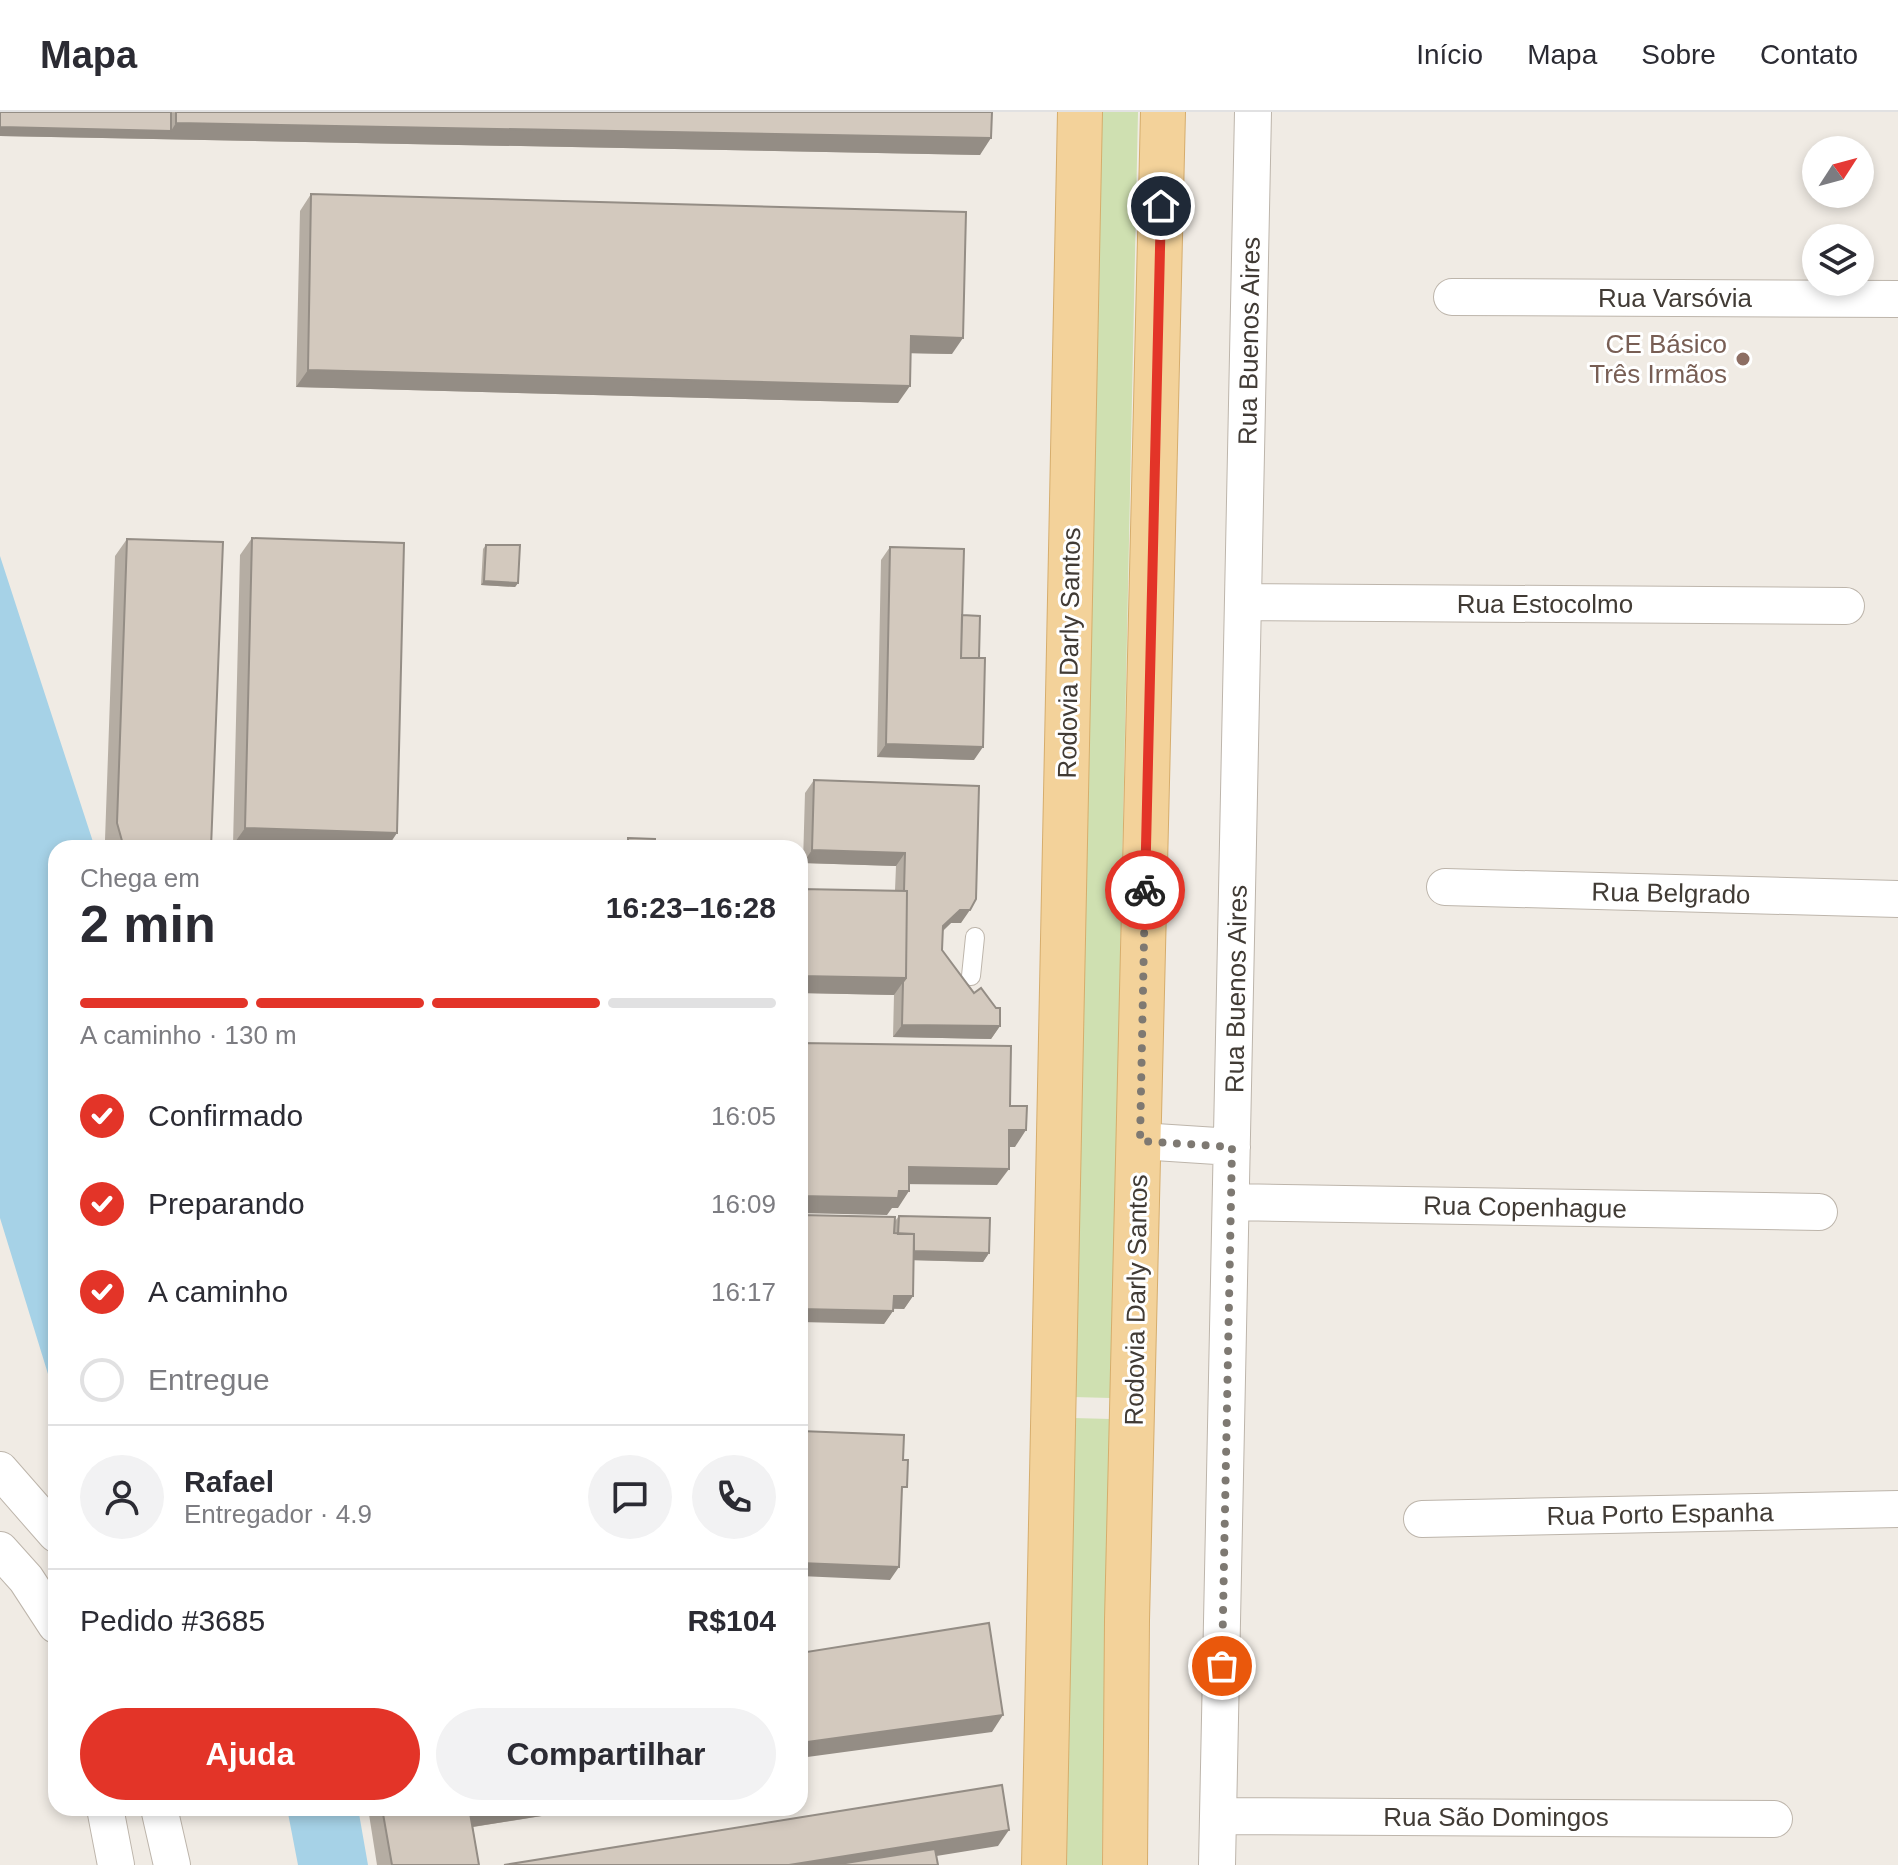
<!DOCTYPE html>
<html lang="pt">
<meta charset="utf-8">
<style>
body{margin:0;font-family:Arial,sans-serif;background:#f2f2f3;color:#2b2b33;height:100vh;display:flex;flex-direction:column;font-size:30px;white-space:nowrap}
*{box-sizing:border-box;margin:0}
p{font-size:26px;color:#7c7c81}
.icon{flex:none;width:44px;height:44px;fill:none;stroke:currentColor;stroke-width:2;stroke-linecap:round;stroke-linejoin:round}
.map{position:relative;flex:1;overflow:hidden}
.details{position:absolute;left:48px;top:728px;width:760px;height:976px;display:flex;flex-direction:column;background:#fff;border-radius:24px;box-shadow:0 4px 12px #0003}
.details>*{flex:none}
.needle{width:52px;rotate:54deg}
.controls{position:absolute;left:1802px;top:24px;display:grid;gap:16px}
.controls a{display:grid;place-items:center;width:72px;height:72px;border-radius:50%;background:#fff;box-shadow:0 4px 12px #0003;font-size:40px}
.pin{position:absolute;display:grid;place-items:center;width:68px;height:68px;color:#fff;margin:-34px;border:4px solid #fff;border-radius:50%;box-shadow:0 2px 8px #0007}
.courier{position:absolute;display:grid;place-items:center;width:80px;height:80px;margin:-40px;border:6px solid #e33428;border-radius:50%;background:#fff;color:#222;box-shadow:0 2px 10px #0007}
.headline em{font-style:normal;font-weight:700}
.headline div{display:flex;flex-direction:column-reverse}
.headline{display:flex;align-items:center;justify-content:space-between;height:136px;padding:0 32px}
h1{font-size:52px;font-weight:700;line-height:60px}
.bar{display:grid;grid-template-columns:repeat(4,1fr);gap:12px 8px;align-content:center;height:96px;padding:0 32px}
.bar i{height:10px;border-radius:6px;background:#e1e1e2}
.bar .current{background:#e33428}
.bar p{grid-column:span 4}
.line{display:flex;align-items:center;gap:20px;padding:0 32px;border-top:2px solid #e1e1e2}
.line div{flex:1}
.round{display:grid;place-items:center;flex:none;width:84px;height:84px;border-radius:42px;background:#f2f2f3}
ol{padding:0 32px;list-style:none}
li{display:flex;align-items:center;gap:24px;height:88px}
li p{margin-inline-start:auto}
li .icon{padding:8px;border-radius:50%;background:#e33428;color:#fff;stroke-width:4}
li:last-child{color:#7c7c81}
li i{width:44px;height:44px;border:4px solid #e1e1e2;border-radius:50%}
.cta{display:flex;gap:16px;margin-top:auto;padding:16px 32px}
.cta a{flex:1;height:92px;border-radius:48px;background:#e33428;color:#fff;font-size:32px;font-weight:700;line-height:92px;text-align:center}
.cta a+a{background:#f2f2f3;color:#2b2b33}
header{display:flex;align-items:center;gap:48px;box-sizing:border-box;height:112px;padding:0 40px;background:#fff;border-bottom:2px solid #e1e1e2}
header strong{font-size:38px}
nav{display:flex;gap:44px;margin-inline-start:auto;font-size:28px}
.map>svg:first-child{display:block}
.green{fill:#cfe0b1}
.water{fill:#a6d2e7}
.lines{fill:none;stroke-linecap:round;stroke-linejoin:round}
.service-casing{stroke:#bdb5ab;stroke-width:20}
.minor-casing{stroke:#bdb5ab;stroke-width:38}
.primary-casing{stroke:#d6ad6c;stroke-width:46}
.service{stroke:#fff;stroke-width:18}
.minor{stroke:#fff;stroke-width:36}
.primary{stroke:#f3d29a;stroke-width:44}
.wall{fill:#b5ada3}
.shaded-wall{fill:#948d85}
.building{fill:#d3c9be;stroke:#948d85;stroke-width:2}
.done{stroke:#7e7972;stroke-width:8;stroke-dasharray:0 14.4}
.route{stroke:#e33428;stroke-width:10}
.education-dot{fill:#8d6e63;stroke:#fff;stroke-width:3}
.labels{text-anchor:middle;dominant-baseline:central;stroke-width:6;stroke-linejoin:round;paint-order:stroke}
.street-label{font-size:26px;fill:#413b35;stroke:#fff}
.education-label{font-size:26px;fill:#785e54;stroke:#fff;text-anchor:end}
</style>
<header>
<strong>Mapa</strong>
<nav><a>Início</a><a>Mapa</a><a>Sobre</a><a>Contato</a></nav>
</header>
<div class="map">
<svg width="1898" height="1753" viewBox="0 0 1898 1753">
<rect width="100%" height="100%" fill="#f0ebe4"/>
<path class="green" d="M 1100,0 L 1138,0 L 1111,1286 L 1073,1285 Z
M 1073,1306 L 1111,1307 L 1102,1753 L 1064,1753 Z"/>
<path class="water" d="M 0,444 L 95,736 L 56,736 L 56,1288 L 0,1106 Z
M 287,1696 L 358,1696 L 368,1753 L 298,1753 Z"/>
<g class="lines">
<defs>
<path id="service" d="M 971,864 L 975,825"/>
<path id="minor" d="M 1452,185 L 1898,187
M 1243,490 L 1846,494
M 1445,775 L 1898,787
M 1140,1029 L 1232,1035
M 1231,1090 L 1819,1100
M 0,1358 L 56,1422
M 1422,1407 L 1898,1397
M 0,1438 L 26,1467 L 56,1513
M 105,1696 L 116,1753
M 159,1696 L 172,1753
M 1218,1704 L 1774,1707
M 1217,1753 L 1253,0"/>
<path id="primary" d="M 1044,1753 L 1080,0
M 1125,1753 L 1127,1508 L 1163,0"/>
</defs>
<use href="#service" class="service-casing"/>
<use href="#minor" class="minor-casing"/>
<use href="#primary" class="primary-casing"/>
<use href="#service" class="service"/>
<use href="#minor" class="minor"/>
<use href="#primary" class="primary"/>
</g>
<path class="wall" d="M 0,0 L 992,0 L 980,43 L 0,24 Z
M 311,82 L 952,242 L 911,241 L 898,291 L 296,275 L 300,99 Z
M 252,426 L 397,721 L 233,733 L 240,443 Z
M 127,427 L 211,736 L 108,736 L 105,728 L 115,444 Z
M 486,433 L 518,471 L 515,475 L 481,473 L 483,437 Z
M 890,435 L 962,503 L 974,648 L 877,645 L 881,448 Z
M 814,668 L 979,674 L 961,811 L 951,811 L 943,819 L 942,838 L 1000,914 L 991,927 L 893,925 L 894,883 L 800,881 L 895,778 L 896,754 L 803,751 L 805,681 Z
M 899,1104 L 989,1141 L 983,1150 L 914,1148 L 913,1184 L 904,1197 L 893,1197 L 893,1199 L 884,1212 L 895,1109 Z
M 368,1696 L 580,1696 L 579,1698 L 473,1715 L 479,1753 L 377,1753 Z"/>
<path class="shaded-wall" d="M 176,11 L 991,26 L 980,43 L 0,24 L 0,15 L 171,19 Z
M 911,224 L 963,226 L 952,242 L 899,241 Z
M 308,258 L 910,274 L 898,291 L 296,275 Z
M 484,469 L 518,471 L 515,475 L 481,473 Z
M 886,632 L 983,635 L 974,648 L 877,645 Z
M 245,716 L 397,721 L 387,736 L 332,736 L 233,733 Z
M 812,738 L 905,741 L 896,754 L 803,751 Z
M 960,798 L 970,798 L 961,811 L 951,811 L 934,827 L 943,814 Z
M 800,864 L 906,866 L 894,883 L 800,881 Z
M 902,913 L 1000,914 L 991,927 L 893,925 Z
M 1009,1018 L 1026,1018 L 1015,1035 L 998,1035 Z
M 909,1055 L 1009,1057 L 997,1073 L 898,1072 Z
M 899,1079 L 909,1079 L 898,1096 L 892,1096 L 887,1103 L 800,1101 L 800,1084 Z
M 911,1139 L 989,1141 L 983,1150 L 905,1148 Z
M 894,1184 L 913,1184 L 904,1197 L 885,1196 Z
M 800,1197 L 893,1199 L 884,1212 L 800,1210 Z
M 800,1451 L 899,1455 L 890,1468 L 800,1464 Z
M 1003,1603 L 992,1620 L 800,1646 L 800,1631 Z
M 499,1696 L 580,1696 L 579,1698 L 459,1717 L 470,1701 Z
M 1009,1718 L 998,1734 L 881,1753 L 789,1753 Z"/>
<path class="building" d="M 0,0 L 171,0 L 171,19 L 0,15 Z
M 176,0 L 992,0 L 991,26 L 176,11 Z
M 311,82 L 966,100 L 963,226 L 911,224 L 910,274 L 308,258 Z
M 252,426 L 404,431 L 397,721 L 245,716 Z
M 127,427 L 223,430 L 211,736 L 124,736 L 117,711 Z
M 486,433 L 520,433 L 518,471 L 484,469 Z
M 890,435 L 964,437 L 961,546 L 985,546 L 983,635 L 886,632 Z
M 962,503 L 980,504 L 979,546 L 961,546 Z
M 814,668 L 979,674 L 976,787 L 970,798 L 960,798 L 943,814 L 942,838 L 974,881 L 981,876 L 996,896 L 1000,896 L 1000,914 L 902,913 L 903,870 L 906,866 L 907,779 L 904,779 L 905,741 L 812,738 Z
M 628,726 L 655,727 L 655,736 L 628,736 Z
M 800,777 L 907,779 L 906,866 L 800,864 Z
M 800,931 L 1011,934 L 1010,994 L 1027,994 L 1026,1018 L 1009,1018 L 1009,1057 L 909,1055 L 909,1079 L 899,1079 L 898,1086 L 800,1084 Z
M 800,1103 L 895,1105 L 894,1121 L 914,1122 L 913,1184 L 894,1184 L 893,1199 L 800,1197 Z
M 899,1104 L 990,1106 L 989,1141 L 914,1139 L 914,1122 L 898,1122 Z
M 800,1319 L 904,1323 L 903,1348 L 908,1348 L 907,1375 L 902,1375 L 899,1455 L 800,1451 Z
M 989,1511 L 1003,1603 L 800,1631 L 800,1541 Z
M 1002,1673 L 1009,1718 L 789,1753 L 504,1753 Z
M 382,1696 L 499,1696 L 470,1701 L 479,1753 L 392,1753 Z
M 935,1737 L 938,1753 L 833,1753 Z"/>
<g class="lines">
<path class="done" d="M 1145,778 L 1140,1029 L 1232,1035 L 1222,1554"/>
<path class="route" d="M 1145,778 L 1161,94"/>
</g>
<circle class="education-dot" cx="1743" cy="247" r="8"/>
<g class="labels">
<g class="street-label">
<text x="1675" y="186">Rua Varsóvia</text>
<text transform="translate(1249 229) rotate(-89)">Rua Buenos Aires</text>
<text x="1545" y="492">Rua Estocolmo</text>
<text transform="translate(1069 541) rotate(-89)">Rodovia Darly Santos</text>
<text transform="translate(1671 781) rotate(1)">Rua Belgrado</text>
<text transform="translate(1236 877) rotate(-89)">Rua Buenos Aires</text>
<text transform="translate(1525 1095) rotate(1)">Rua Copenhague</text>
<text transform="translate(1136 1188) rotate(-89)">Rodovia Darly Santos</text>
<text transform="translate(1660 1402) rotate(-1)">Rua Porto Espanha</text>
<text x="1496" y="1705">Rua São Domingos</text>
</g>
<g class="education-label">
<text x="1727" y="232">CE Básico<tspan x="1727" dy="30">Três Irmãos</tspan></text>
</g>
</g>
</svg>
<div class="controls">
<a><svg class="needle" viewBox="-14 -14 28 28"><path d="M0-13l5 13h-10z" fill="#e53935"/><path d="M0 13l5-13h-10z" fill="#7c7c81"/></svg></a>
<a><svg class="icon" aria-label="layers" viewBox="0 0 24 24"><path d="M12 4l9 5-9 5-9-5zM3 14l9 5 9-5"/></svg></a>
</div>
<div class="pin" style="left:1222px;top:1554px;background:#ea580c"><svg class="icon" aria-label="bag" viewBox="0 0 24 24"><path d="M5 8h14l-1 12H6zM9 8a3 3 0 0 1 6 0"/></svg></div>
<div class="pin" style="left:1161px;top:94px;background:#1f2937"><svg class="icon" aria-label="home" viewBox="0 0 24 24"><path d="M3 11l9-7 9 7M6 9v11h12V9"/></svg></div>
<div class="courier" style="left:1145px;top:778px"><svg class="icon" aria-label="bike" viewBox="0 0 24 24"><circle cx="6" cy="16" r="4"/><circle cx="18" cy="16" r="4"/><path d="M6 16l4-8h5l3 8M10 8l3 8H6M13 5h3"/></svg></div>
<section class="details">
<div class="headline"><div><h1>2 min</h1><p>Chega em</p></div><em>16:23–16:28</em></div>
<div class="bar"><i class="current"></i><i class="current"></i><i class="current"></i><i></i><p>A caminho · 130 m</p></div>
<ol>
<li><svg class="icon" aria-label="check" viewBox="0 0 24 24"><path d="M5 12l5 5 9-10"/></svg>Confirmado<p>16:05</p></li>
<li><svg class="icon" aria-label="check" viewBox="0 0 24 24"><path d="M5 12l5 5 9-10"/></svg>Preparando<p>16:09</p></li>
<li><svg class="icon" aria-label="check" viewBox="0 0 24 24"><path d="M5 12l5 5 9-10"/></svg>A caminho<p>16:17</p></li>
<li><i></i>Entregue</li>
</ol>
<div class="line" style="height:144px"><a class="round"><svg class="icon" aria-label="person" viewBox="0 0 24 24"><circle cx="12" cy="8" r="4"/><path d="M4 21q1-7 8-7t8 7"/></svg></a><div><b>Rafael</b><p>Entregador · 4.9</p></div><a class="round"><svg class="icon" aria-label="chat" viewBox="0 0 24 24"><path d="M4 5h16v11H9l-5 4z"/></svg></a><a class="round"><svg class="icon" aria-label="phone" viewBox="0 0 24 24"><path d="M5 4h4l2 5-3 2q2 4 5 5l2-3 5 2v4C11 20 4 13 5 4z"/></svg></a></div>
<div class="line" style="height:104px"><div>Pedido #3685</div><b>R$104</b></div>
<div class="cta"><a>Ajuda</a><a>Compartilhar</a></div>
</section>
</div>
